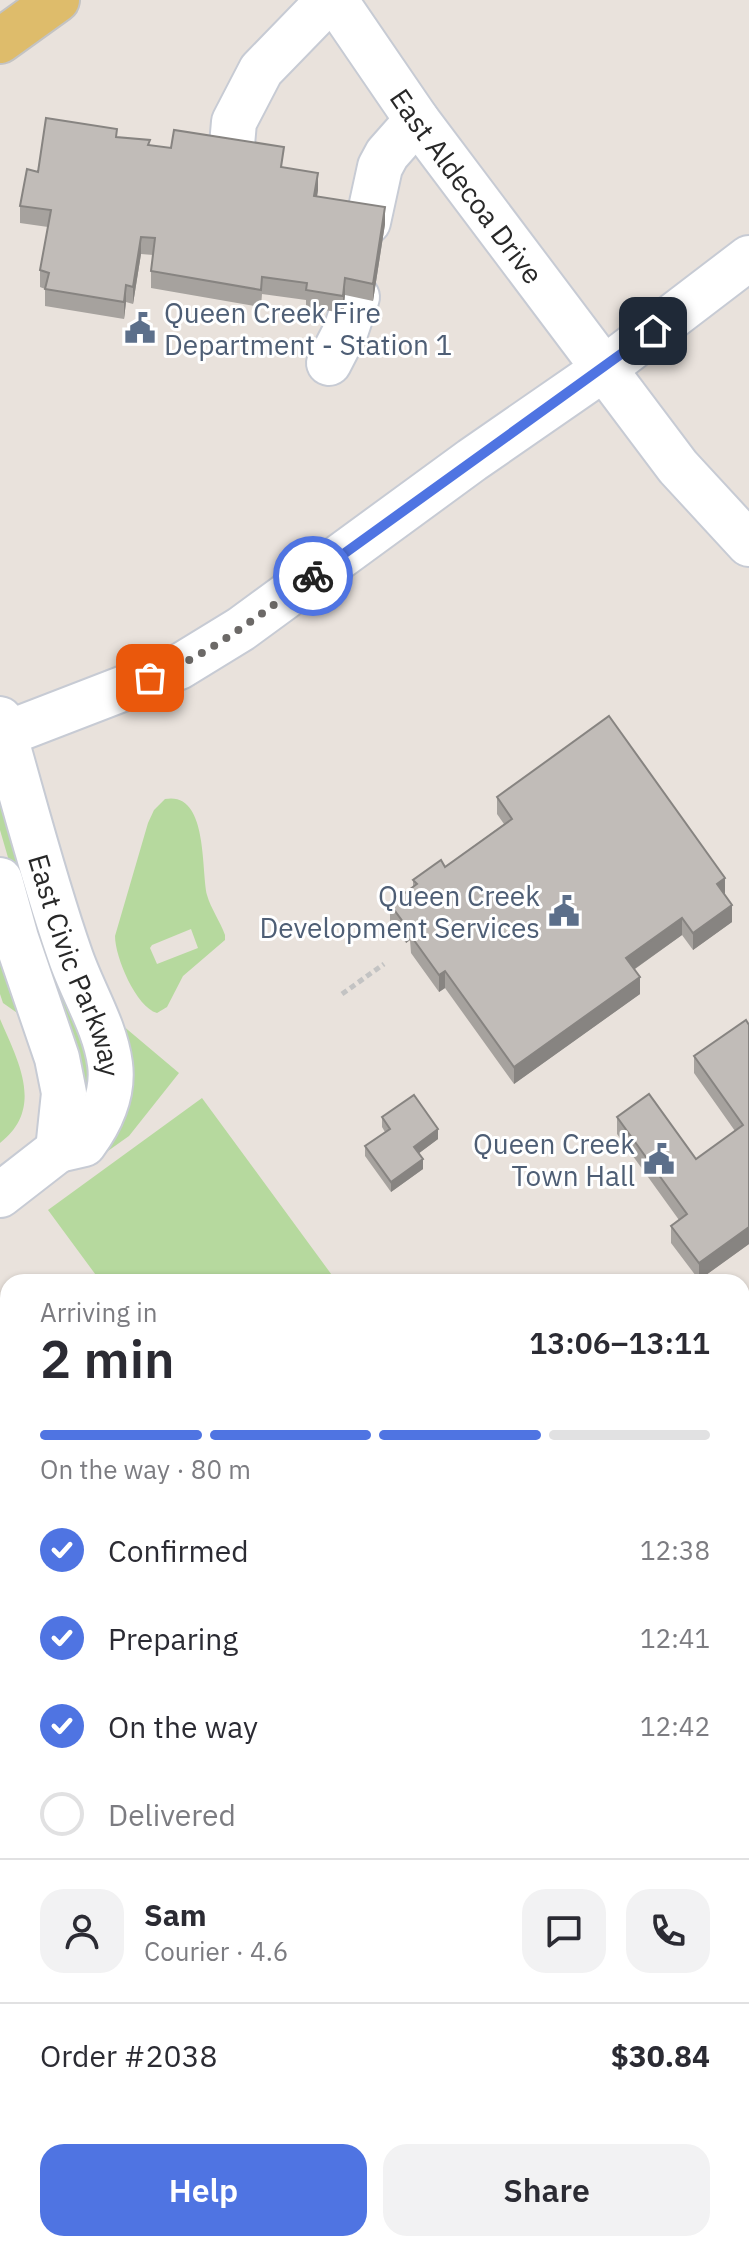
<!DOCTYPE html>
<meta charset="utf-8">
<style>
body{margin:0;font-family:"IBM Plex Sans",sans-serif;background:#f2f2f3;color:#2b2b33;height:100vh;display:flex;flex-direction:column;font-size:30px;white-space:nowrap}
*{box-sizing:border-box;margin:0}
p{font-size:26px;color:#7c7c81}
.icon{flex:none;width:44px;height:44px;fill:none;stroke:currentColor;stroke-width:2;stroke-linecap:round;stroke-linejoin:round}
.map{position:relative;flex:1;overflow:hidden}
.sheet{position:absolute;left:0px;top:1274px;width:750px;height:978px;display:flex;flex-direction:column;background:#fff;border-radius:24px 24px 0 0;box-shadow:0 2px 6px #0004}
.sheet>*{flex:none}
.pin{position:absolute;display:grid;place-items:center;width:68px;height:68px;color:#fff;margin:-34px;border-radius:16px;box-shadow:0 4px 12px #0006}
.courier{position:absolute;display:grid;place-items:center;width:80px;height:80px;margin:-40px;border:6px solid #4f74e2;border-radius:50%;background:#fff;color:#222;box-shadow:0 2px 10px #0007}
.summary em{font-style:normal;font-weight:600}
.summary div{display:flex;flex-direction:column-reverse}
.summary{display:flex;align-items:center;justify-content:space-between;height:136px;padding:0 40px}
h1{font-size:52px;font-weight:600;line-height:60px}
.bar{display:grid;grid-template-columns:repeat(4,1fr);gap:12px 8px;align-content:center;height:96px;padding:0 40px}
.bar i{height:10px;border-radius:6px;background:#e1e1e2}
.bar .active{background:#4f74e2}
.bar p{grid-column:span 4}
.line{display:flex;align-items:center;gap:20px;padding:0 40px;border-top:2px solid #e1e1e2}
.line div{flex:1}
.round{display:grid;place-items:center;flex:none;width:84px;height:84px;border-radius:24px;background:#f2f2f3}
ol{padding:0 40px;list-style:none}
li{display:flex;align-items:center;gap:24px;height:88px}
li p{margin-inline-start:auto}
li .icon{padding:8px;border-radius:50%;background:#4f74e2;color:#fff;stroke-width:4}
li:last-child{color:#7c7c81}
li i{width:44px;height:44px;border:4px solid #e1e1e2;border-radius:50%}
.cta{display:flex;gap:16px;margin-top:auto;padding:16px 40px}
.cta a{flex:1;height:92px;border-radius:24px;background:#4f74e2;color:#fff;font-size:32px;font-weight:600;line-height:92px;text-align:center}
.cta a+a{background:#f2f2f3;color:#2b2b33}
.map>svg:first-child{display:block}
.green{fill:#b6d99e;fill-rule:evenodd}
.pitch{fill:#c7df9b}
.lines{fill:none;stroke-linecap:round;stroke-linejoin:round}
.minor-casing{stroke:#c7cbd4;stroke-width:48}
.major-casing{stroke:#c3c3c3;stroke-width:48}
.path{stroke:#c3c3c3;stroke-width:5;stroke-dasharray:6 4;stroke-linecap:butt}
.minor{stroke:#fff;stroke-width:44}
.major{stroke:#debc6b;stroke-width:44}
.wall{fill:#a6a29e}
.shaded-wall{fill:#878481}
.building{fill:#c1bcb8;stroke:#878481;stroke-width:2}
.done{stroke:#6c6967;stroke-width:8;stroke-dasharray:0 14.4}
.route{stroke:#4f74e2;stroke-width:10}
.labels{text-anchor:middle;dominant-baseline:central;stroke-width:6;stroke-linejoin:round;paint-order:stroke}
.street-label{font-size:28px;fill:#282828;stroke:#fff}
.service-label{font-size:28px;fill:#4e5e75;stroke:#fff;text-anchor:end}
</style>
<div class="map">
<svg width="749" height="2251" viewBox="0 0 749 2251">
<rect width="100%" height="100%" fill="#e9e2dc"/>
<path class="green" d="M 165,799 C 208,791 201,868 207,895 C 211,909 220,921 225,935 L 225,940 L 183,976 L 167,1007 L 157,1013 C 136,1007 115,957 115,936 L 148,823 L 154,810 ZM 191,929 L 198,948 L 157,964 L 150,948 L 152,945 Z
M 0,800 L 93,1071 L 84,1119 L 0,830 Z
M 0,948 L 23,1017 L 3,1003 L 0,994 Z
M 109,1014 L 179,1073 L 129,1136 L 91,1163 Z
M 0,1019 C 18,1061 45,1108 0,1143 Z
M 202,1098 L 337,1282 L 101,1282 L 48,1210 Z
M 749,1428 L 749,2251 L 402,2251 L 397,2244 L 742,2244 L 742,1433 Z"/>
<path class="pitch" d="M 749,1685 L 749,1862 L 742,1867 L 742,1691 Z
M 749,1866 L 749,1958 L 742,1949 L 742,1871 Z"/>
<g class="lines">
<defs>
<g id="minor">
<path id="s1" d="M 335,0 L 417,120 L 678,467 L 749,544"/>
<path d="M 231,156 L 234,122 L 261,70 L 329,0"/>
<path d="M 368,222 L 380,167 L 387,154 L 417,120"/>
<path d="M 329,363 L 346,330 L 357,297"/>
<path id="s2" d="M 0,719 C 23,798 43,878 70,955 C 82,991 105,1026 110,1064 C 114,1094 101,1121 84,1144 L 58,1150"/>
<path d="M 0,736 L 179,667 L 241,629 L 472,460 L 605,368 L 749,258"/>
<path d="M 0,880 L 16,938 L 57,1058 L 64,1093 L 58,1150"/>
<path d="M 0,1195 L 58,1150"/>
<path d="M 742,1433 L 749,1428"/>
<path d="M 0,1485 L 8,1496"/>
<path d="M 0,1974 L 8,1968"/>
</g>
<path id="major" d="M 0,41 L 57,0"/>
</defs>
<use href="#minor" class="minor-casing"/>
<use href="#major" class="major-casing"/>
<path class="path" d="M 342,994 L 384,964
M 742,1492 L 744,1491 L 749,1498
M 742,1681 L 749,1676
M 742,2082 L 749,2077
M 742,2102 L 749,2110
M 748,2206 L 749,2207
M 742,2225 L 749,2217
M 521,2244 L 526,2251
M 664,2244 L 693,2247 L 710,2244
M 566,2251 L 577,2244"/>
<use href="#minor" class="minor"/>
<use href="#major" class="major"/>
</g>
<path class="wall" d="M 117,137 L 150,145 L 283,168 L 318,190 L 317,197 L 385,224 L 373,301 L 345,295 L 343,313 L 306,307 L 306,300 L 262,294 L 261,307 L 151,288 L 151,271 L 153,255 L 141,254 L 133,304 L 126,302 L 124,319 L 45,306 L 45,289 L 40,287 L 40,270 L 48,227 L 20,223 L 20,206 L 38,172 Z
M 497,797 L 725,895 L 732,922 L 693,950 L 682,935 L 635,969 L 640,994 L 514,1084 L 445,988 L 439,992 L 411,953 L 410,940 L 406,943 L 390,921 L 390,904 L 413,887 L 413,880 L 445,867 L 504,824 L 497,814 Z
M 746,1020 L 749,1244 L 699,1280 L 671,1243 L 671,1226 L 679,1220 L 617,1134 L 617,1117 L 696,1159 L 735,1131 L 694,1073 L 694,1056 Z
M 382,1117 L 438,1139 L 419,1153 L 423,1169 L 391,1192 L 365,1156 L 365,1146 L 385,1132 L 382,1127 Z
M 22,2244 L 189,2244 L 190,2251 L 27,2251 Z"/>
<path class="shaded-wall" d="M 318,173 L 318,190 L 314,213 L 314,196 Z
M 385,207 L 385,224 L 373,301 L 373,284 Z
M 141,237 L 141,254 L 133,304 L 133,287 Z
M 345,278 L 345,295 L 343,313 L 343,296 Z
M 126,285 L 126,302 L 124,319 L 124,302 Z
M 725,878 L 725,895 L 717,884 Z
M 732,905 L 732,922 L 693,950 L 693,933 Z
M 682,918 L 682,935 L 626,975 L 626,958 Z
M 410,923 L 410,940 L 406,943 L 406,926 Z
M 445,971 L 445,988 L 439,992 L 439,975 Z
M 640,977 L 640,994 L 514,1084 L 514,1067 Z
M 438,1129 L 438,1139 L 414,1157 L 414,1147 Z
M 423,1159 L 423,1169 L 391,1192 L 391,1182 Z
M 749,1227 L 749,1244 L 699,1280 L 699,1263 Z"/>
<path class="building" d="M 46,118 L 117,129 L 116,137 L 150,140 L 148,145 L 171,148 L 174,130 L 284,147 L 281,167 L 318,173 L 314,196 L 385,207 L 373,284 L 345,278 L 343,296 L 306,290 L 307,283 L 262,277 L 261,290 L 151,271 L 155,238 L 141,237 L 133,287 L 126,285 L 124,302 L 45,289 L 49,273 L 40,270 L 51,210 L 20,206 L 27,169 L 38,172 Z
M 609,716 L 725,878 L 717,884 L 732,905 L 693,933 L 682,918 L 626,958 L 640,977 L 514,1067 L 445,971 L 439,975 L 411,936 L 416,932 L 410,923 L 406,926 L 390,904 L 417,884 L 413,880 L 441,860 L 445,867 L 512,819 L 497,797 Z
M 746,1020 L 749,1025 L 749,1227 L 699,1263 L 671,1226 L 687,1214 L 617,1117 L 649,1094 L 696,1159 L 743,1125 L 694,1056 Z
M 414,1095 L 438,1129 L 414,1147 L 423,1159 L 391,1182 L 365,1146 L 390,1129 L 382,1117 Z
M 34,2244 L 189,2244 L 190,2246 L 184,2251 L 39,2251 Z
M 638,2244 L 652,2244 L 660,2249 L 659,2251 L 634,2251 Z"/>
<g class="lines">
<path class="done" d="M 150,678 C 210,655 261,614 313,576"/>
<path class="route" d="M 313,576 L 653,331"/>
</g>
<defs>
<symbol id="civic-bare" viewBox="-9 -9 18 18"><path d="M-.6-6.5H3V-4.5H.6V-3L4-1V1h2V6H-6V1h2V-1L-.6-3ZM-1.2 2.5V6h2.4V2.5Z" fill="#5c6f8a" stroke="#fff" stroke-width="2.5" paint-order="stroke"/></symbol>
</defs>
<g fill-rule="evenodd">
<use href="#civic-bare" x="118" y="306" width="44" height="44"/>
<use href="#civic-bare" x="542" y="889" width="44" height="44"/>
<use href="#civic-bare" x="637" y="1137" width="44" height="44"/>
</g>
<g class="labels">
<g class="street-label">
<text stroke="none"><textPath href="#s1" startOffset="228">East Aldecoa Drive</textPath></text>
<text stroke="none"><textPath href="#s2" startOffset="258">East Civic Parkway</textPath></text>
</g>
<g class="service-label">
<text x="164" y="312" text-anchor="start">Queen Creek Fire<tspan x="164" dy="32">Department - Station 1</tspan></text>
<text x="540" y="895">Queen Creek<tspan x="540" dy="32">Development Services</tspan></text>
<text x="635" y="1143">Queen Creek<tspan x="635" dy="32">Town Hall</tspan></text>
</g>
</g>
</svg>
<div class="pin" style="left:150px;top:678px;background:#ea580c"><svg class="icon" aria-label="bag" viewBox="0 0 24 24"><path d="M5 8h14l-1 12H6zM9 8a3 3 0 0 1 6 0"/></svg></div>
<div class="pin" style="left:653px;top:331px;background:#1f2937"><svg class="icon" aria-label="home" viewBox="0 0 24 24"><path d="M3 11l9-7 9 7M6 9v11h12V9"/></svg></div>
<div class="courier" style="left:313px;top:576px"><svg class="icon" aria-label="bike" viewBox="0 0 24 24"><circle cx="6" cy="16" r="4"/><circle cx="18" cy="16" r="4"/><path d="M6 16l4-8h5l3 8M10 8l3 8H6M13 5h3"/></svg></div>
<section class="sheet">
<div class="summary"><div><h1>2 min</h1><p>Arriving in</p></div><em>13:06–13:11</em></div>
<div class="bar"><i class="active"></i><i class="active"></i><i class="active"></i><i></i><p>On the way · 80 m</p></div>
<ol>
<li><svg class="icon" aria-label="check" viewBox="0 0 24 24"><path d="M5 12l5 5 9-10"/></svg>Confirmed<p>12:38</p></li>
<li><svg class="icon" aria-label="check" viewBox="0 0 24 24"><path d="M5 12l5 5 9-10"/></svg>Preparing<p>12:41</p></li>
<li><svg class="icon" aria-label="check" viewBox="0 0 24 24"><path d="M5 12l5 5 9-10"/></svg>On the way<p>12:42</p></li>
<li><i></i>Delivered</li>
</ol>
<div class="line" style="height:144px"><a class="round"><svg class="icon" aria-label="person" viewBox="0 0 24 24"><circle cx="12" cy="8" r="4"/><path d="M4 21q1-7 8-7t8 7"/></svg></a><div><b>Sam</b><p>Courier · 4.6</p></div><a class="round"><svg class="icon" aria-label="chat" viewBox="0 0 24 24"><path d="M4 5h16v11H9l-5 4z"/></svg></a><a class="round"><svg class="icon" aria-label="phone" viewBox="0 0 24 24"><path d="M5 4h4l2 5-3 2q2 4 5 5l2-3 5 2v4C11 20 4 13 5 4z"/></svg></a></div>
<div class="line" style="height:104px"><div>Order #2038</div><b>$30.84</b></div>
<div class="cta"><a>Help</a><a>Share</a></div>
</section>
</div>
